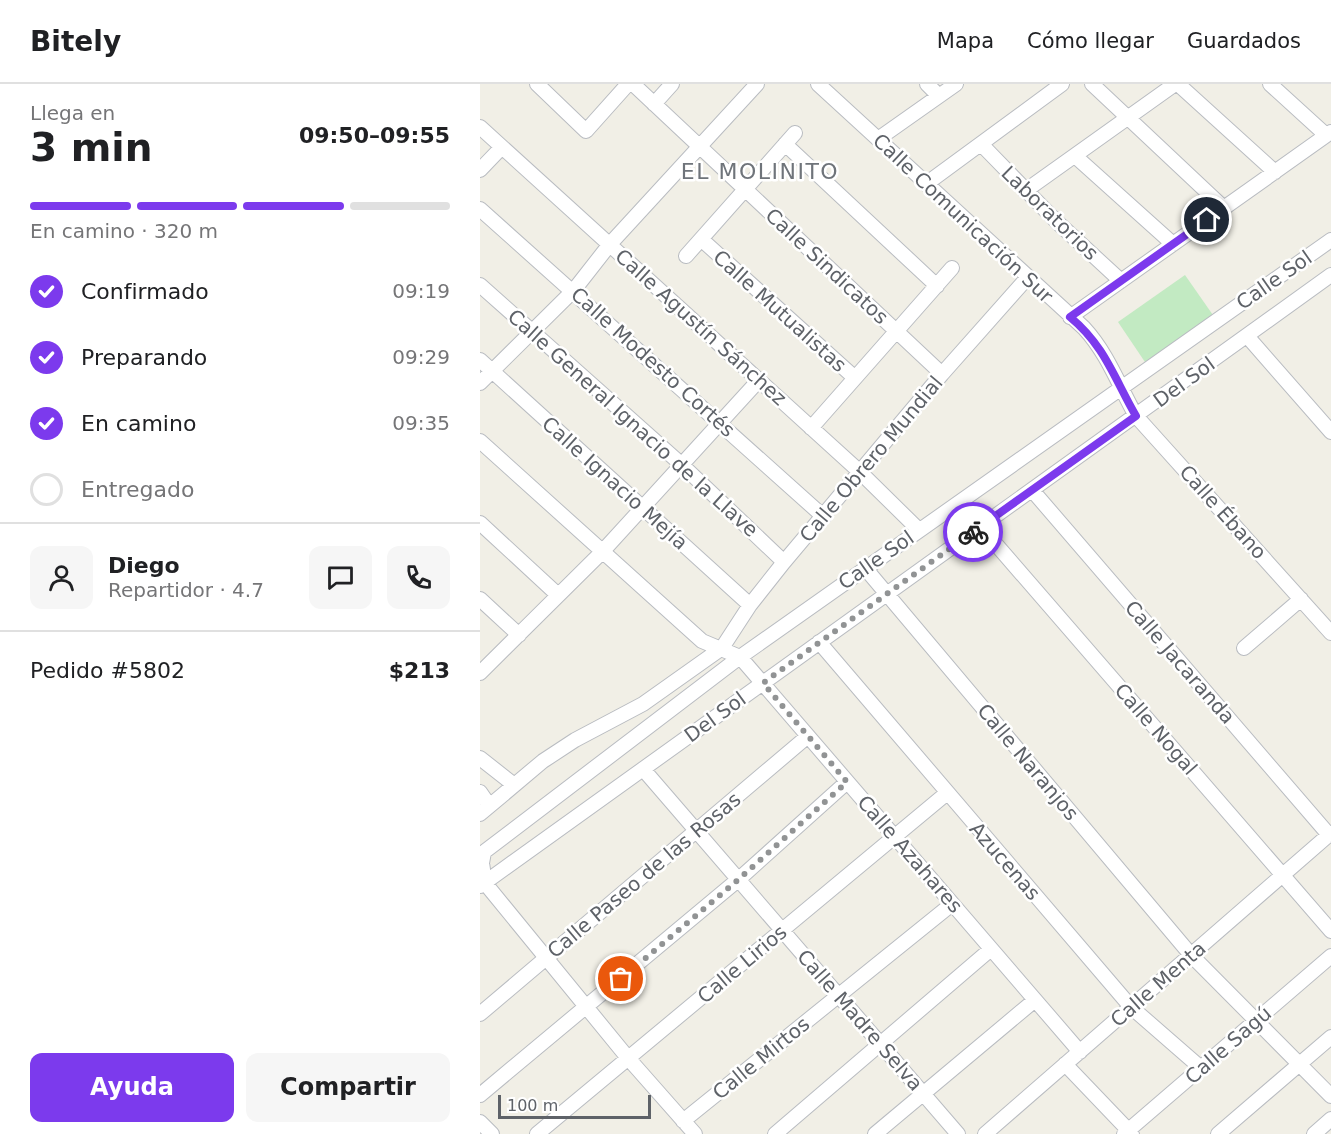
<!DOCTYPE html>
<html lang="es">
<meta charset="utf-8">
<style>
body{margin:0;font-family:"DejaVu Sans",sans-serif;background:#f6f6f6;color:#202124;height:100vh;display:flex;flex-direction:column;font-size:22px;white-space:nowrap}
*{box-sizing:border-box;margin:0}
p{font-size:20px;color:#757577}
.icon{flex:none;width:33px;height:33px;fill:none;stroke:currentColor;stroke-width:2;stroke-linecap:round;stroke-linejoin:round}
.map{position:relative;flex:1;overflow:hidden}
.details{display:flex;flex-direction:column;background:#fff;width:480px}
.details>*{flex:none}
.scale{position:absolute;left:18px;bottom:15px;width:153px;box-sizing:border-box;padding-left:6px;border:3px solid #5e6268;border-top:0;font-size:16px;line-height:21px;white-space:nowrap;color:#5e6268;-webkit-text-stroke:4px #fff;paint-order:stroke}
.pin{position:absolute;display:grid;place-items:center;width:51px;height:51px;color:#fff;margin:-26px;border:3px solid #fff;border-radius:50%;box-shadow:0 2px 6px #0007}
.courier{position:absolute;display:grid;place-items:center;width:60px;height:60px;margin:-30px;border:4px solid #7c3aed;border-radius:50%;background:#fff;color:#222;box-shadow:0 2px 8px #0007}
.headline em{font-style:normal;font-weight:700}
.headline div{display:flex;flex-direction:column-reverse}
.headline{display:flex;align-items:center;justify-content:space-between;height:102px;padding:0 30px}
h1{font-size:39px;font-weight:700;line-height:45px}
.bar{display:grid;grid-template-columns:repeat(4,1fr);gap:9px 6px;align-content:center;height:72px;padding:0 30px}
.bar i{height:8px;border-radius:4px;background:#e0e0e0}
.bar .active{background:#7c3aed}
.bar p{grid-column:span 4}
.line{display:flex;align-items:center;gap:15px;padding:0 30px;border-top:2px solid #e0e0e0}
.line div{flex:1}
.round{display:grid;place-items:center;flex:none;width:63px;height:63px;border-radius:12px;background:#f6f6f6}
ol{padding:0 30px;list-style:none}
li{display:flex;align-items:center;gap:18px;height:66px}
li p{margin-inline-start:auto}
li .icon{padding:6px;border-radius:50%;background:#7c3aed;color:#fff;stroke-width:4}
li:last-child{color:#757577}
li i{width:33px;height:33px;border:3px solid #e0e0e0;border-radius:50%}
.action{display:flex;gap:12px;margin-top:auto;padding:12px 30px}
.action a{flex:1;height:69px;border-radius:12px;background:#7c3aed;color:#fff;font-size:24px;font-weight:700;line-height:69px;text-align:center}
.action a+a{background:#f6f6f6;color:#202124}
header{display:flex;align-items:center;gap:36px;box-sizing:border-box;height:84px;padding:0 30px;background:#fff;border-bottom:2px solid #e0e0e0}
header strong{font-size:28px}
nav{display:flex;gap:33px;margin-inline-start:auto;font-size:21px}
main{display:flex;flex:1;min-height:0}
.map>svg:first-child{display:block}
.green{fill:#c2eac2}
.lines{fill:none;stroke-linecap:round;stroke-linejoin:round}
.minor-casing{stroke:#b9bcc1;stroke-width:16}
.minor{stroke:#fff;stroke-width:14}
.done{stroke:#919394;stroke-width:6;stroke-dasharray:0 10.8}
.route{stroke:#7c3aed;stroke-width:8}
.labels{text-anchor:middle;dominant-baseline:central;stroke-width:5;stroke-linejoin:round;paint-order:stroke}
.street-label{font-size:20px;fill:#5e6268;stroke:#fff}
.quarter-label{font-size:22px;letter-spacing:1.5px;fill:#6f747a;stroke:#fff}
</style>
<header>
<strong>Bitely</strong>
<nav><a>Mapa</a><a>Cómo llegar</a><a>Guardados</a></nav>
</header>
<main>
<section class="details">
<div class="headline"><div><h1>3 min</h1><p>Llega en</p></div><em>09:50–09:55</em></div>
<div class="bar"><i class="active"></i><i class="active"></i><i class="active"></i><i></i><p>En camino · 320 m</p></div>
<ol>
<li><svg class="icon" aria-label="check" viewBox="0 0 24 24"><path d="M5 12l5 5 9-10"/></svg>Confirmado<p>09:19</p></li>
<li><svg class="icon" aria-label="check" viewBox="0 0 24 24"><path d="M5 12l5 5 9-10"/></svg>Preparando<p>09:29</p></li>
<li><svg class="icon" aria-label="check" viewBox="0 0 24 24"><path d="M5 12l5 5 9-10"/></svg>En camino<p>09:35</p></li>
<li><i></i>Entregado</li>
</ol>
<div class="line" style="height:108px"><a class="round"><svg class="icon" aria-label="person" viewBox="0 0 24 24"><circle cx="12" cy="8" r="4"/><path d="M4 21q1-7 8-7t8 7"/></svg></a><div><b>Diego</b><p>Repartidor · 4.7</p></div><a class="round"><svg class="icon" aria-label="chat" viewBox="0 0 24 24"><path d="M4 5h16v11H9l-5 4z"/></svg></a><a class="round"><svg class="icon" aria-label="phone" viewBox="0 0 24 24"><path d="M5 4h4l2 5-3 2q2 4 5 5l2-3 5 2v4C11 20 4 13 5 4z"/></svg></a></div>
<div class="line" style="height:78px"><div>Pedido #5802</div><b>$213</b></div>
<div class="action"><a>Ayuda</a><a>Compartir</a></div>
</section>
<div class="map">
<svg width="851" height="1050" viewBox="0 0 851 1050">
<rect width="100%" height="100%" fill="#f1efe6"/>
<path class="green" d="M 705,191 L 735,234 L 667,281 L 638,238 Z"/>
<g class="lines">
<defs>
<path id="minor" d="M 57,0 L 106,47 L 148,0
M 153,0 L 462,290
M 338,0 L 604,244 C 628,270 639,302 656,332 L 851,549
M 447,0 L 459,12
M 612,0 L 744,124
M 698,0 L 795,88
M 790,0 L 846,51
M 174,20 L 192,0
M 0,43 L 380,388 L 439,446
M 398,55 L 476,0
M 305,60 L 457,202
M 501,60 L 576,137 L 641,197
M 595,72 L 693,160
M 0,86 L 22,63
M 446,100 L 582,0
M 545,107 L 695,0
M 0,125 L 344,433
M 221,155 L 375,294
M 206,172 L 315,49
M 0,201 L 202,381 L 304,478
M 590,233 L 851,48
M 767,252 L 851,348
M 0,276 L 270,521
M 0,299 L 94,206 L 130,160 L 277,0
M 331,344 L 472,184
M 0,357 L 222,557 L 260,573 L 600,968
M 552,406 L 849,751
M 0,439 L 78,511
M 501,443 L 851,847
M 385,484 L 711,871 L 851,1012
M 0,515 L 39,551
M 339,558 L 651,923 L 721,984
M 764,564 L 821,515
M 0,589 L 122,468 L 279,296
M 0,674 L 33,700
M 163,685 L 478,1050
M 0,708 L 9,721
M 0,730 L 63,677 L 95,656 L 163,620 L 242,564 L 270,521 L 304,478 L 462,290 L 548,193
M 0,793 L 148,974 L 215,1050
M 5,799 L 2,779 L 4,768 L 260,573 L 851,156
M 0,802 L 851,191
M 0,930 L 328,652
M 585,980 L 652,1050
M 0,1011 L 259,795 L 367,698
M 203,1037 L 472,820
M 0,1038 L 12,1050
M 57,1050 L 467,709
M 295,1050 L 511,865
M 395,1050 L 555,916
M 505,1050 L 851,749
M 644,1050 L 851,872
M 738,1050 L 851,953
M 834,1050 L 851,1035"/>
</defs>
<use href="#minor" class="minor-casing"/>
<use href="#minor" class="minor"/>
</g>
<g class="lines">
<path class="done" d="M 141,895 L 259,795 L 367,698 L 283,599 L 493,448"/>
<path class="route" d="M 493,448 L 656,332 C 634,294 625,262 590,233 L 727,136"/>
</g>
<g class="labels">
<g class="street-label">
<text transform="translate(570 129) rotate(44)">Laboratorios</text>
<text transform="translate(483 134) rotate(43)">Calle Comunicación Sur</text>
<text transform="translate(347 182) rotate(43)">Calle Sindicatos</text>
<text transform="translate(794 196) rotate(-35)">Calle Sol</text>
<text transform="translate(300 227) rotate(42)">Calle Mutualistas</text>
<text transform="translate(221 243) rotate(42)">Calle Agustín Sánchez</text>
<text transform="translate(173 278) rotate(42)">Calle Modesto Cortés</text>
<text transform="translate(704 298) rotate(-36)">Del Sol</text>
<text transform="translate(153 339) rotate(42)">Calle General Ignacio de la Llave</text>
<text transform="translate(391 375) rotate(-50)">Calle Obrero Mundial</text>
<text transform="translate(135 399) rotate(42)">Calle Ignacio Mejía</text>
<text transform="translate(743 428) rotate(48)">Calle Ébano</text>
<text transform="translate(396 476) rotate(-35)">Calle Sol</text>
<text transform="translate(700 578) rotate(49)">Calle Jacaranda</text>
<text transform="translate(235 633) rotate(-36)">Del Sol</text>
<text transform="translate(676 645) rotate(49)">Calle Nogal</text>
<text transform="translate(548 678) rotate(50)">Calle Naranjos</text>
<text transform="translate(430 770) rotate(49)">Calle Azahares</text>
<text transform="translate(525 777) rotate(49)">Azucenas</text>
<text transform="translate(164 791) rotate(-40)">Calle Paseo de las Rosas</text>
<text transform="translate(262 880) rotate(-40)">Calle Lirios</text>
<text transform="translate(678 900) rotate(-41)">Calle Menta</text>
<text transform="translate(380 936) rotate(49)">Calle Madre Selva</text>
<text transform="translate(748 961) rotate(-41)">Calle Sagú</text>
<text transform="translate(281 974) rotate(-39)">Calle Mirtos</text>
</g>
<g class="quarter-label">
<text x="280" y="87">EL MOLINITO</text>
</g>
</g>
</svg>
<div class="scale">100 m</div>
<div class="pin" style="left:141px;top:895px;background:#ea580c"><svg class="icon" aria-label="bag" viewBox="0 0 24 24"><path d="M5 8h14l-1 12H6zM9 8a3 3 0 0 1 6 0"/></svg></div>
<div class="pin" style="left:727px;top:136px;background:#1f2937"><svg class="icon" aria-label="home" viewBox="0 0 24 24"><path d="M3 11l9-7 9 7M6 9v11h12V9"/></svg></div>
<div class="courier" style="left:493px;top:448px"><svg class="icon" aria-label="bike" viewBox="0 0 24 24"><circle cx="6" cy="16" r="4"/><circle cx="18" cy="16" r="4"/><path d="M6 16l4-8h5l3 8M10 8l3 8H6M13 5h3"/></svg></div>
</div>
</main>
